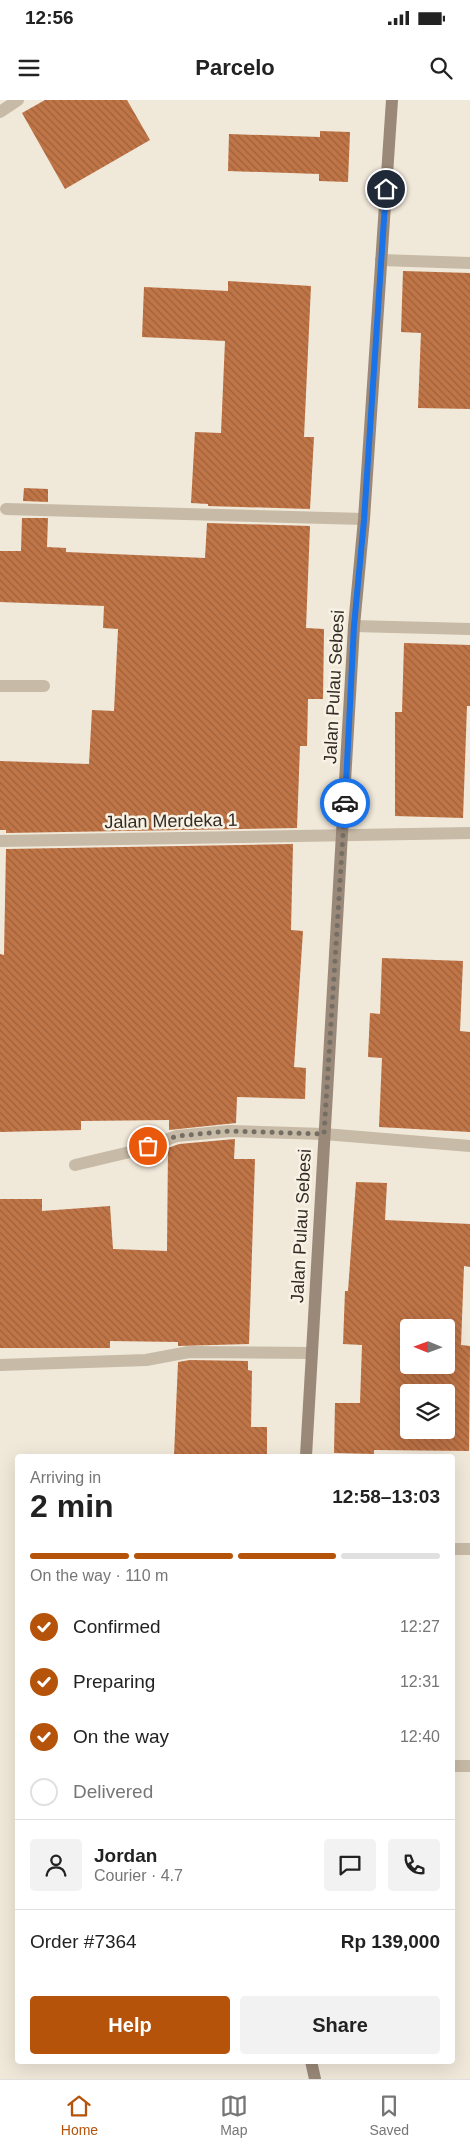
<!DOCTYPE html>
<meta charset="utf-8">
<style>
body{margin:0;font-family:Arial,sans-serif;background:#f2f2f2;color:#222;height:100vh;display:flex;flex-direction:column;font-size:19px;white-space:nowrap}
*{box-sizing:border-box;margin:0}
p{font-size:16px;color:#767676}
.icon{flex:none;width:28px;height:28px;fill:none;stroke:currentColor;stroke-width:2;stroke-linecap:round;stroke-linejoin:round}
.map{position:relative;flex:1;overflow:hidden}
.side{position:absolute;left:15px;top:1354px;width:440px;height:610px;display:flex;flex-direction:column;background:#fff;border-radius:5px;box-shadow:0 5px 20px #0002}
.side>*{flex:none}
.needle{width:32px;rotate:271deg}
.fabs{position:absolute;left:400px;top:1219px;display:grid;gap:10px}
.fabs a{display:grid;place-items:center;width:55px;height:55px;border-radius:5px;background:#fff;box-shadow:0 5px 20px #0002;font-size:25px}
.pin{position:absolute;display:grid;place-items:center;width:42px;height:42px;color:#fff;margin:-21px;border:2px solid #fff;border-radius:50%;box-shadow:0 1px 5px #0007}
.courier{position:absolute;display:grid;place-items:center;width:50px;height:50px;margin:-25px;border:4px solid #1a73e8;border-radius:50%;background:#fff;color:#222;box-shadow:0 1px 6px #0007}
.head em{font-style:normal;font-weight:700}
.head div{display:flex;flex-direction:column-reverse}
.head{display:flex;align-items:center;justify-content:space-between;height:85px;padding:0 15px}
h1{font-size:32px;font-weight:700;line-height:38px}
.bar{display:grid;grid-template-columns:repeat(4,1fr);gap:8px 5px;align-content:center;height:60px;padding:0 15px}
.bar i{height:6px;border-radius:4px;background:#e0e0e0}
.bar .active{background:#b45309}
.bar p{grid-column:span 4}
.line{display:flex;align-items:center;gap:12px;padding:0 15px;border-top:1px solid #e0e0e0}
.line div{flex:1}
.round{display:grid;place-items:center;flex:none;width:52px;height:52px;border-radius:5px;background:#f2f2f2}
ol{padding:0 15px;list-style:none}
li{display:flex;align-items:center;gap:15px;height:55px}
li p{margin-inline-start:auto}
li .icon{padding:5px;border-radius:50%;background:#b45309;color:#fff;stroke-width:4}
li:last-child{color:#767676}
li i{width:28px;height:28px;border:2px solid #e0e0e0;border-radius:50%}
.action{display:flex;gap:10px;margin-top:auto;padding:10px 15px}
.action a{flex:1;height:58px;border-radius:5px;background:#b45309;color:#fff;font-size:20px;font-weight:700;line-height:58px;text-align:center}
.action a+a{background:#f2f2f2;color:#222}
.status{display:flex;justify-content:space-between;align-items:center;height:35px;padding:0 25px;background:#fff;direction:ltr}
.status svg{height:14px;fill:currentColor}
header{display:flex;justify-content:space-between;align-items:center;height:65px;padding:0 15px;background:#fff;font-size:22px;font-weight:700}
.menu{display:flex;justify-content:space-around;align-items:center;height:70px;border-top:1px solid #e0e0e0;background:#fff;font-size:14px;color:#767676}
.menu a{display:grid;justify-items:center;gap:2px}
.menu .active{color:#b45309}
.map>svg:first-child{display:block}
.building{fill:url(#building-back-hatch);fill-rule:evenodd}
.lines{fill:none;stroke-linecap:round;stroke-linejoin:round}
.lane{stroke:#c7baa6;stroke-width:12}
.street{stroke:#c7baa6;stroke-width:12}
.secondary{stroke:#9a8978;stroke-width:12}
.done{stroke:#756e65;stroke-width:5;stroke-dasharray:0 9}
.route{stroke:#1a73e8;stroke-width:6}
.labels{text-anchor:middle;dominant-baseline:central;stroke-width:5;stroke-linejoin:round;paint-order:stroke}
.street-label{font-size:18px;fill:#332c26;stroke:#f8f2e5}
</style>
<div class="status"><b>12:56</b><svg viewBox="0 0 49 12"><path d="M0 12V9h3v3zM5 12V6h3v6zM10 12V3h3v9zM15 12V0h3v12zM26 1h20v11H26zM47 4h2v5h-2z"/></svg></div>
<header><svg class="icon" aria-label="menu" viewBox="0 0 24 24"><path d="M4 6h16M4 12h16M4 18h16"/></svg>Parcelo<svg class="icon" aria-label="search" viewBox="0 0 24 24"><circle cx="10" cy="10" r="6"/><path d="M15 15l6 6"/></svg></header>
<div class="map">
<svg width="470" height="1979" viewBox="0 0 470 1979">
<defs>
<pattern id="building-back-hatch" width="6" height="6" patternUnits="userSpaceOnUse" patternTransform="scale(1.25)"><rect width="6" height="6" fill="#c07547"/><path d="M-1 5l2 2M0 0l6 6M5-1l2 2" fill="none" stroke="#9d603b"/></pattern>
</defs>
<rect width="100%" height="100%" fill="#f0e8d9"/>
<path class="building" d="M 45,0 L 127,0 L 150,40 L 65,89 L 22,13 Z
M 320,31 L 350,32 L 348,82 L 319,81 L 319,74 L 228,71 L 229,34 L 320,37 Z
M 403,171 L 470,173 L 470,309 L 418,308 L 421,233 L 401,232 Z
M 228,181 L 311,186 L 304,337 L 314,337 L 310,409 L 208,406 L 208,404 L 191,403 L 195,332 L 221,333 L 225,241 L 142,237 L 144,187 L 228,191 Z
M 24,388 L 48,389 L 48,402 L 23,401 Z
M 22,418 L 48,418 L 47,447 L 66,448 L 66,452 L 205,458 L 207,423 L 310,426 L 306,528 L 324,529 L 323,599 L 308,599 L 307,646 L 300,646 L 297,728 L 6,733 L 6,730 L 0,730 L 0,661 L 89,664 L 92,610 L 114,611 L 118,529 L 103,528 L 104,506 L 0,502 L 0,451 L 21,451 Z
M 404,543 L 470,545 L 470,606 L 467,606 L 463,718 L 395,716 L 395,612 L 402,612 Z
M 293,744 L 291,830 L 303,831 L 294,967 L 306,968 L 305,999 L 237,997 L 236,1023 L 169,1030 L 169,1020 L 81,1021 L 81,1030 L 0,1032 L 0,854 L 4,855 L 6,749 Z
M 382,858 L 463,861 L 460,931 L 470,932 L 470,1032 L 379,1027 L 382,958 L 368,957 L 370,913 L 380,914 Z
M 235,1039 L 234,1059 L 255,1059 L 249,1244 L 178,1246 L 178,1242 L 110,1241 L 110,1248 L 0,1248 L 0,1099 L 42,1099 L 42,1111 L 110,1106 L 113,1149 L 167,1151 L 168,1048 L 179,1044 Z
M 356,1082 L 387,1083 L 385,1120 L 470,1124 L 470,1167 L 464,1166 L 461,1245 L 470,1246 L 469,1351 L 374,1350 L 374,1354 L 334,1353 L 335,1303 L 360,1303 L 362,1245 L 343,1244 L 345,1191 L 348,1191 ZM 409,1228 L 446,1228 L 446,1265 L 409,1265 ZM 409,1292 L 446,1292 L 446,1330 L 409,1330 Z
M 190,1260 L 248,1261 L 248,1270 L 252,1271 L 251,1327 L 267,1327 L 267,1356 L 174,1356 L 178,1262 Z"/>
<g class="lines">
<path class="lane" d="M 0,586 L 44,586
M 75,1065 L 134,1051 L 177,1036 L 230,1031 L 324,1034"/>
<path class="street" d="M 0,12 L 18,0
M 381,160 L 470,163
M 6,409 L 364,419
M 354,526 L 470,529
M 0,741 L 470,733
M 324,1034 L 470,1046
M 0,1265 L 146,1260 L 189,1252 L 312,1253
M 452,1449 L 470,1449
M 452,1666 L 470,1666"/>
<path class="secondary" d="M 306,1356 L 354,526 L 364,419 L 392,0
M 311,1961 L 315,1979"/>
</g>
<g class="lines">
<path class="done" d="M 148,1046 L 177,1036 L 230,1031 L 324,1034 L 345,703"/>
<path class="route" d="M 345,703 L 354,526 L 364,420 L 386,89"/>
</g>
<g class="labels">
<g class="street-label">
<text transform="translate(334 587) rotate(-87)">Jalan Pulau Sebesi</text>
<text transform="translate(171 721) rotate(-1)">Jalan Merdeka 1</text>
<text transform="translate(301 1126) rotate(-87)">Jalan Pulau Sebesi</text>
</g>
</g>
</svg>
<div class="fabs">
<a><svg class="needle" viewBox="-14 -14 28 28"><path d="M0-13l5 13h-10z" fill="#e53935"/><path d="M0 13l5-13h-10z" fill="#767676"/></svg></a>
<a><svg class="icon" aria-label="layers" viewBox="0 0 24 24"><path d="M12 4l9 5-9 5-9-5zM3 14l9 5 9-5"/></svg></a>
</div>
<div class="pin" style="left:148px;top:1046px;background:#ea580c"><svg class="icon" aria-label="bag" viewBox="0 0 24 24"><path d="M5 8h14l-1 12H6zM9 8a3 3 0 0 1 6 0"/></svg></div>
<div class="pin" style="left:386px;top:89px;background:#1f2937"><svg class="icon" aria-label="home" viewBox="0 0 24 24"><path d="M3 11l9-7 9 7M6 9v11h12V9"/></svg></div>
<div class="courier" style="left:345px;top:703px"><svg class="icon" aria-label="car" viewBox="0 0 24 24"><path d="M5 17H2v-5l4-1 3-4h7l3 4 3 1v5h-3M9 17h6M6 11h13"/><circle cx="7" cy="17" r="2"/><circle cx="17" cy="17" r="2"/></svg></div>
<section class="side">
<div class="head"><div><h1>2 min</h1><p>Arriving in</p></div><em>12:58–13:03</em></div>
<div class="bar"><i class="active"></i><i class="active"></i><i class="active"></i><i></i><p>On the way · 110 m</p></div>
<ol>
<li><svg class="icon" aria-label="check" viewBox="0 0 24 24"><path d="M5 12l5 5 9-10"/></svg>Confirmed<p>12:27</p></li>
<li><svg class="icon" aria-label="check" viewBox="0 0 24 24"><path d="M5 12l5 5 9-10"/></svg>Preparing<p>12:31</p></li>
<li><svg class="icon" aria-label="check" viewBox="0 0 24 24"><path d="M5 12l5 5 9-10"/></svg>On the way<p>12:40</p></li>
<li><i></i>Delivered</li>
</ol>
<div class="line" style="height:90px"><a class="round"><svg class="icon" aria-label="person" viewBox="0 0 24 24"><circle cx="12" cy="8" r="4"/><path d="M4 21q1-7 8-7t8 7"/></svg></a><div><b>Jordan</b><p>Courier · 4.7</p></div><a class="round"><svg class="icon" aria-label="chat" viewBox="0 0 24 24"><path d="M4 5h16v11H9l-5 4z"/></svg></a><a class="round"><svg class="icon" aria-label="phone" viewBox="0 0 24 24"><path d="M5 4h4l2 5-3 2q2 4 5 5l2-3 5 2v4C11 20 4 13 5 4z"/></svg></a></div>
<div class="line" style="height:65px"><div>Order #7364</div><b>Rp 139,000</b></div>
<div class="action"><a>Help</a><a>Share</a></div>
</section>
</div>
<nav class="menu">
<a class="active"><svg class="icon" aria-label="home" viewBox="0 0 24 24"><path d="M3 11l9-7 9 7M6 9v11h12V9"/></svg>Home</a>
<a><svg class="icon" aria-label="map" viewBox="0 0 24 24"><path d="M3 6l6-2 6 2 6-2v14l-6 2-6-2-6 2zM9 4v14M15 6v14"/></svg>Map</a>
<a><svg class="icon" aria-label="saved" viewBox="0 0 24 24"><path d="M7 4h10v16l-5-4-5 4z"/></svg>Saved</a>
</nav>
